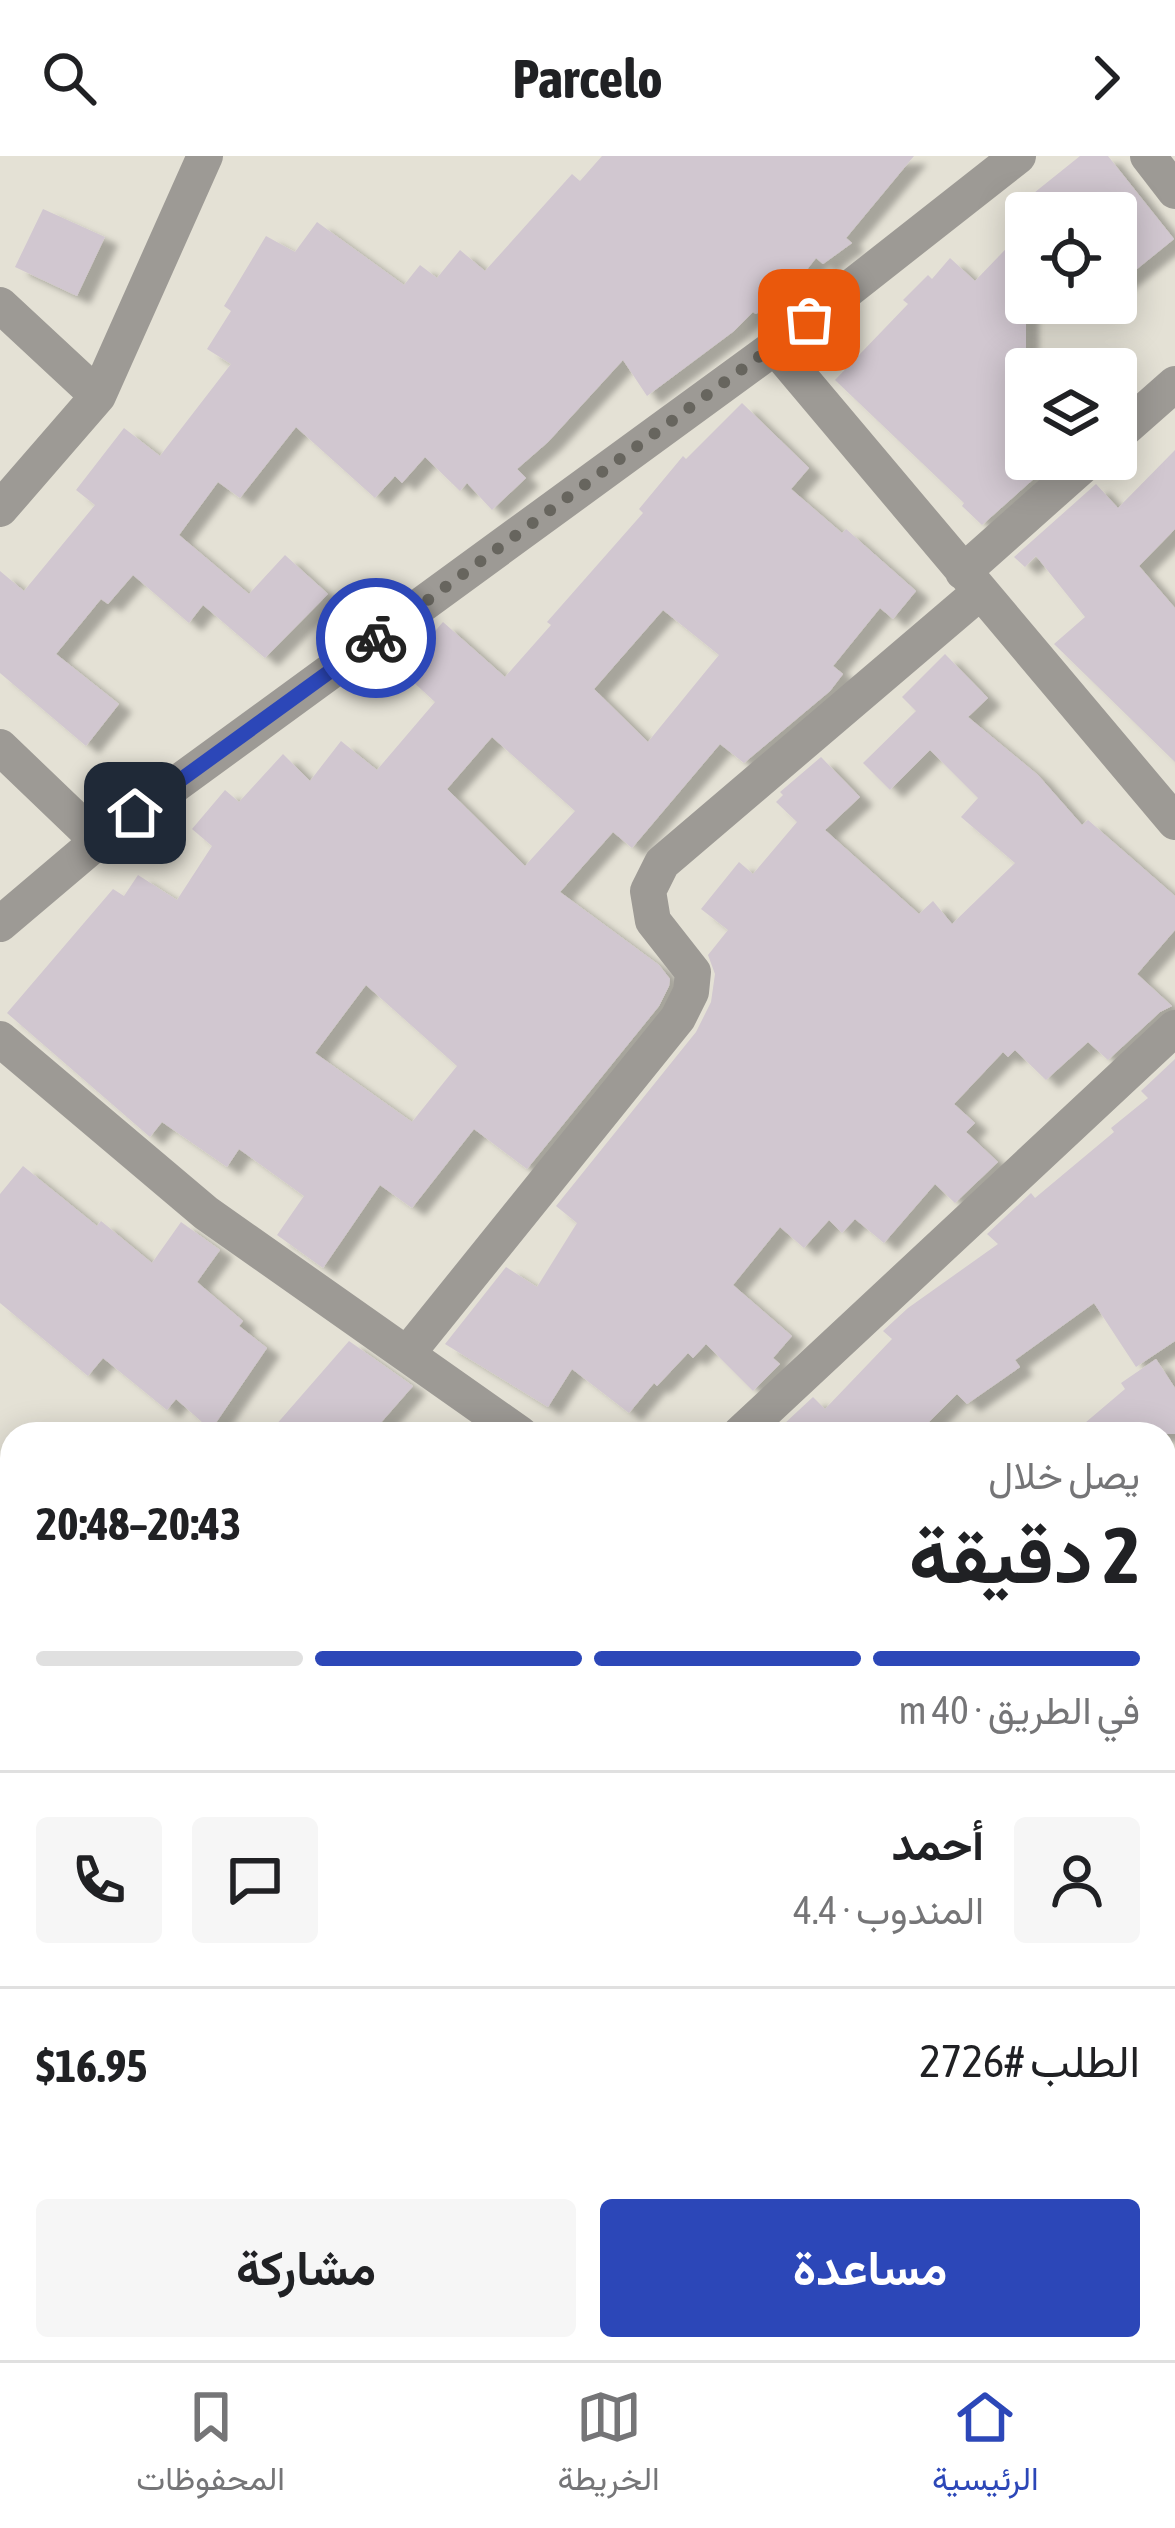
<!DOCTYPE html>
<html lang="ar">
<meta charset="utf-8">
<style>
body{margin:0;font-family:"Asap Condensed",Vazirmatn,sans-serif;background:#f6f6f6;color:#202124;direction:rtl;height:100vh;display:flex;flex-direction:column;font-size:45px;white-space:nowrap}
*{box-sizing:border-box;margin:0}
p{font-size:39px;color:#757577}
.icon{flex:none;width:66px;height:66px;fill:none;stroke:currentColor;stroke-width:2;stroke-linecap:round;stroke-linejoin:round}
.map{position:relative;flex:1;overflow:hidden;direction:ltr}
.panel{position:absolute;left:0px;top:1266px;width:1176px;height:939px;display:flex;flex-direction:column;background:#fff;border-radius:36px 36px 0 0;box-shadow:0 6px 30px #0003;direction:rtl}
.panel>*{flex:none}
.fabs{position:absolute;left:1005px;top:36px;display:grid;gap:24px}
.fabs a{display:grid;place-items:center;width:132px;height:132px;border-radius:12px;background:#fff;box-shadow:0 6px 30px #0003;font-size:60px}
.pin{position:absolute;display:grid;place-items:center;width:102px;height:102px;color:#fff;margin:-51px;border-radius:24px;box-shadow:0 6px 18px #0006}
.courier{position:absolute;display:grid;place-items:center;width:120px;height:120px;margin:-60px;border:9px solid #2c47b8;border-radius:50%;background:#fff;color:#222;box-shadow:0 3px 15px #0007}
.overview em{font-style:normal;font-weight:700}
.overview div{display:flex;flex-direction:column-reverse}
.overview{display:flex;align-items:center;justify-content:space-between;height:204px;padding:0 36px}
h1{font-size:78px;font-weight:700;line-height:90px}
.bar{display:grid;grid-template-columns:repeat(4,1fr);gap:18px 12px;align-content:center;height:144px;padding:0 36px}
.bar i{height:15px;border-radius:9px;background:#e0e0e0}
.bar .current{background:#2c47b8}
.bar p{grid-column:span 4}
.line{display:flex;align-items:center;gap:30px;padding:0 36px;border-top:3px solid #e0e0e0}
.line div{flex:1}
.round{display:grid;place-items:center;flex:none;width:126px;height:126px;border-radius:12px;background:#f6f6f6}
.cta{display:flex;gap:24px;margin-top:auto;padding:24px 36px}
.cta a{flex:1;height:138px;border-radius:12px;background:#2c47b8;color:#fff;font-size:48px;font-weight:700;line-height:138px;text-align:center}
.cta a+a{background:#f6f6f6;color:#202124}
header{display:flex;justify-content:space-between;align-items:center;height:156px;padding:0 36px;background:#fff;font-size:54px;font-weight:700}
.tab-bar{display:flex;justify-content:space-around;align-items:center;height:168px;border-top:3px solid #e0e0e0;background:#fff;font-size:33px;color:#757577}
.tab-bar a{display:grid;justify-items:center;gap:6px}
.tab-bar .current{color:#2c47b8}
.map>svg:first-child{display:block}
.building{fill:#d1c7d0;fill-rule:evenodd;filter:url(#shadow)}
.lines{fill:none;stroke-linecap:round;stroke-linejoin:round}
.minor{stroke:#9d9a95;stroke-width:36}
.done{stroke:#67655e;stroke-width:12;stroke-dasharray:0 21.6}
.route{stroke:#2c47b8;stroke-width:15}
</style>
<header><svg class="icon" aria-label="forward" viewBox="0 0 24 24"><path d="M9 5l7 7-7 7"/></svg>Parcelo<svg class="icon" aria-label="search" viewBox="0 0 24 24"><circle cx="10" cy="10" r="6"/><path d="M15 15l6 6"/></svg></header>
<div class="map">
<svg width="1175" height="2204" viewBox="0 0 1175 2204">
<defs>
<filter id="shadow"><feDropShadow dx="13" dy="8" stdDeviation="3" flood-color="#0004"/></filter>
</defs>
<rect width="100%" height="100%" fill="#e4e1d5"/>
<path class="building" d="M 602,0 L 914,0 L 846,82 L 852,87 L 823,108 L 816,102 L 795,129 L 756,158 L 753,156 L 734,175 L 647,240 L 623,204 L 548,286 L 517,313 L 526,322 L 492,354 L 467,327 L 460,335 L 425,301 L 402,327 L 395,320 L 375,342 L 296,271 L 240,342 L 218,326 L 179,379 L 249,438 L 285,399 L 328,438 L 265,502 L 203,449 L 189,467 L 133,419 L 108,448 L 101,443 L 56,498 L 119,548 L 86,590 L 0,517 L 0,415 L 24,435 L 95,349 L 76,334 L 124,272 L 160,300 L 231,208 L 207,193 L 231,155 L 224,150 L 266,80 L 295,96 L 317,66 L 404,129 L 420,109 L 437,122 L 460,94 L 485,115 L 572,18 L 580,25 Z
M 1080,0 L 1108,0 L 1174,83 L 1116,130 L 1116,57 L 1009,57 Z
M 43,53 L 105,81 L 77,140 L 15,111 Z
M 1026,72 L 1026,303 L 1056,303 L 982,369 L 962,350 L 964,347 L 835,224 L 908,148 L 903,144 L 928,119 L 932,123 L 950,102 L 975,125 Z
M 742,247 L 809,312 L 791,333 L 842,377 L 846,373 L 916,435 L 893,463 L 880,452 L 833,510 L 843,518 L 830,535 L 744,607 L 720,588 L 632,692 L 613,676 L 560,736 L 659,809 L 670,823 L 669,830 L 659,850 L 527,1013 L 474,973 L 412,1052 L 380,1029 L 323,1112 L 277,1079 L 304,1040 L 239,993 L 227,1011 L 162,966 L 150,981 L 7,857 L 113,733 L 124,740 L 138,719 L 177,744 L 212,690 L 192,673 L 225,634 L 239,646 L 283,598 L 310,625 L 341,585 L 377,614 L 435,546 L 410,523 L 412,519 L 399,507 L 426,478 L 429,482 L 443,466 L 505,521 L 551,469 L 547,466 L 643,357 L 639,353 L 683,300 L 686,303 ZM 663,454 L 719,499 L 648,586 L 594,533 ZM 492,581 L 575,655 L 525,710 L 447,633 ZM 366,829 L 457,910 L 412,966 L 315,897 Z
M 1175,294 L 1175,373 L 1139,410 L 1175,452 L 1175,606 L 1054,488 L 1085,461 L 1036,400 L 1025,411 L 1014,401 L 1096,328 L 1118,352 Z
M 945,498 L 988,542 L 968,561 L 1038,619 L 1082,669 L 1088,664 L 1175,740 L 1175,774 L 1137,818 L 1172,850 L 1160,856 L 1108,904 L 1088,886 L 1046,924 L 1015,894 L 1008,901 L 1003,896 L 954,948 L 975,967 L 966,976 L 998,1006 L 955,1047 L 935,1028 L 884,1087 L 855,1063 L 842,1077 L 829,1064 L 804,1092 L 780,1071 L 733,1129 L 792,1180 L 773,1202 L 780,1208 L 753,1235 L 706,1188 L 693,1202 L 688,1197 L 657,1230 L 654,1227 L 629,1257 L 572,1213 L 548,1251 L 445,1188 L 506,1111 L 537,1131 L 577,1067 L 556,1050 L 696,876 L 711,846 L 715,818 L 708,799 L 728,774 L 701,753 L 739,706 L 753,718 L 797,666 L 776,646 L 783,639 L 780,636 L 821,601 L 860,641 L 825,674 L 919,758 L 933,745 L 952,768 L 1015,707 L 961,661 L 978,642 L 930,594 L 890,634 L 863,607 L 916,555 L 902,541 Z
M 1175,903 L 1175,1185 L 1136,1211 L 1094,1147 L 1015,1204 L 1020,1211 L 967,1248 L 957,1238 L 917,1278 L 794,1278 L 784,1268 L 813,1241 L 825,1253 L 892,1183 L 883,1175 L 908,1152 L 998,1088 L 987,1078 L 1031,1037 L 1035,1042 L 1114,976 L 1111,972 L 1148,942 L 1141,935 Z
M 23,1010 L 97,1070 L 101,1065 L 152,1107 L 181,1066 L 220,1094 L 197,1126 L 243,1165 L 239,1170 L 267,1192 L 211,1274 L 176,1243 L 167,1254 L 103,1202 L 88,1220 L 0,1147 L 0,1038 Z
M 349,1185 L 413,1230 L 371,1278 L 268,1278 Z
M 1156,1203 L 1175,1232 L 1175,1278 L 1072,1278 L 1125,1233 L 1121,1227 Z"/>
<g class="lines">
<path class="minor" d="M 1148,0 L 1175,35
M 0,149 L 98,240
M 775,191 L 1175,666
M 1116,280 L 1175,228
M 0,353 L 98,240 L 205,0
M 963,416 L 1090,303
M 0,591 L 98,685
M 0,768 L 98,685 L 775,191 L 1018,0
M 0,883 L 206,1057 L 520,1278
M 407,1198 L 678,862 L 691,836 L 693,816 L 653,765 L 648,735 L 662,707 L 980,436
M 740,1278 L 1175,872
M 1164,1646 L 1175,1654
M 1164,2012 L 1175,2020
M 0,2086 L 12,2072
M 617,2193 L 631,2204
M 512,2204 L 522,2193"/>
</g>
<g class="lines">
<path class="done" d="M 376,482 L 809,164"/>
<path class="route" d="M 135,657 L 376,482"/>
</g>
</svg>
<div class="fabs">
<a><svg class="icon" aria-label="locate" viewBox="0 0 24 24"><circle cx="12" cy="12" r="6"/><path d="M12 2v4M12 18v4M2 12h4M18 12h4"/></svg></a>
<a><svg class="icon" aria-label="layers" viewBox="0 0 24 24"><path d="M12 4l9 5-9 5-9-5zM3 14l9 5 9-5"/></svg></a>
</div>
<div class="pin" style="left:809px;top:164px;background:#ea580c"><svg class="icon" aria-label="bag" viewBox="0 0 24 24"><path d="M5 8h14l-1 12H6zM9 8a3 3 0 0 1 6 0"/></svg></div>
<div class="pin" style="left:135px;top:657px;background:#1f2937"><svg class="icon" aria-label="home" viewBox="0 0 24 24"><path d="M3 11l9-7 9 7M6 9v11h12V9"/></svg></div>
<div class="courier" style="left:376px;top:482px"><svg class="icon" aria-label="bike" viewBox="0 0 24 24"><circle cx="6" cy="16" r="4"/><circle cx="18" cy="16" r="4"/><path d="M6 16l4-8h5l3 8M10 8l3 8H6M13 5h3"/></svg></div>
<section class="panel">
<div class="overview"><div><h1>2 دقيقة</h1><p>يصل خلال</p></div><em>20:43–20:48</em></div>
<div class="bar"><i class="current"></i><i class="current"></i><i class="current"></i><i></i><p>في الطريق · 40 m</p></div>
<div class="line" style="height:216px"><a class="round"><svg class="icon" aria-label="person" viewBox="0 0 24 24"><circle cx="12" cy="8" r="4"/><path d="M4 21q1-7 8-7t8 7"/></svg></a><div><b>أحمد</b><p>المندوب · 4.4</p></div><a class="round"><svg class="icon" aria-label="chat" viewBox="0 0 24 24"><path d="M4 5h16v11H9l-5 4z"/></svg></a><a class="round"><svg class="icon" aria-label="phone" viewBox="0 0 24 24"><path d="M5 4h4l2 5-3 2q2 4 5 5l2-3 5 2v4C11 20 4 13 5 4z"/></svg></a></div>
<div class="line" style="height:156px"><div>الطلب #2726</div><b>$16.95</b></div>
<div class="cta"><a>مساعدة</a><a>مشاركة</a></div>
</section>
</div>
<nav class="tab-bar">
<a class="current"><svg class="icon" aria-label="home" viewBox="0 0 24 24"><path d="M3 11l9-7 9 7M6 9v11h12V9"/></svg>الرئيسية</a>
<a><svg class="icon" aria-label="map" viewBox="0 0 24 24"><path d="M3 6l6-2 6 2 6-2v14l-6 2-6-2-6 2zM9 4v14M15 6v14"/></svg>الخريطة</a>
<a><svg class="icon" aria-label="saved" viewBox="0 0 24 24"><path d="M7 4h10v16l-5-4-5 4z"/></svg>المحفوظات</a>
</nav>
